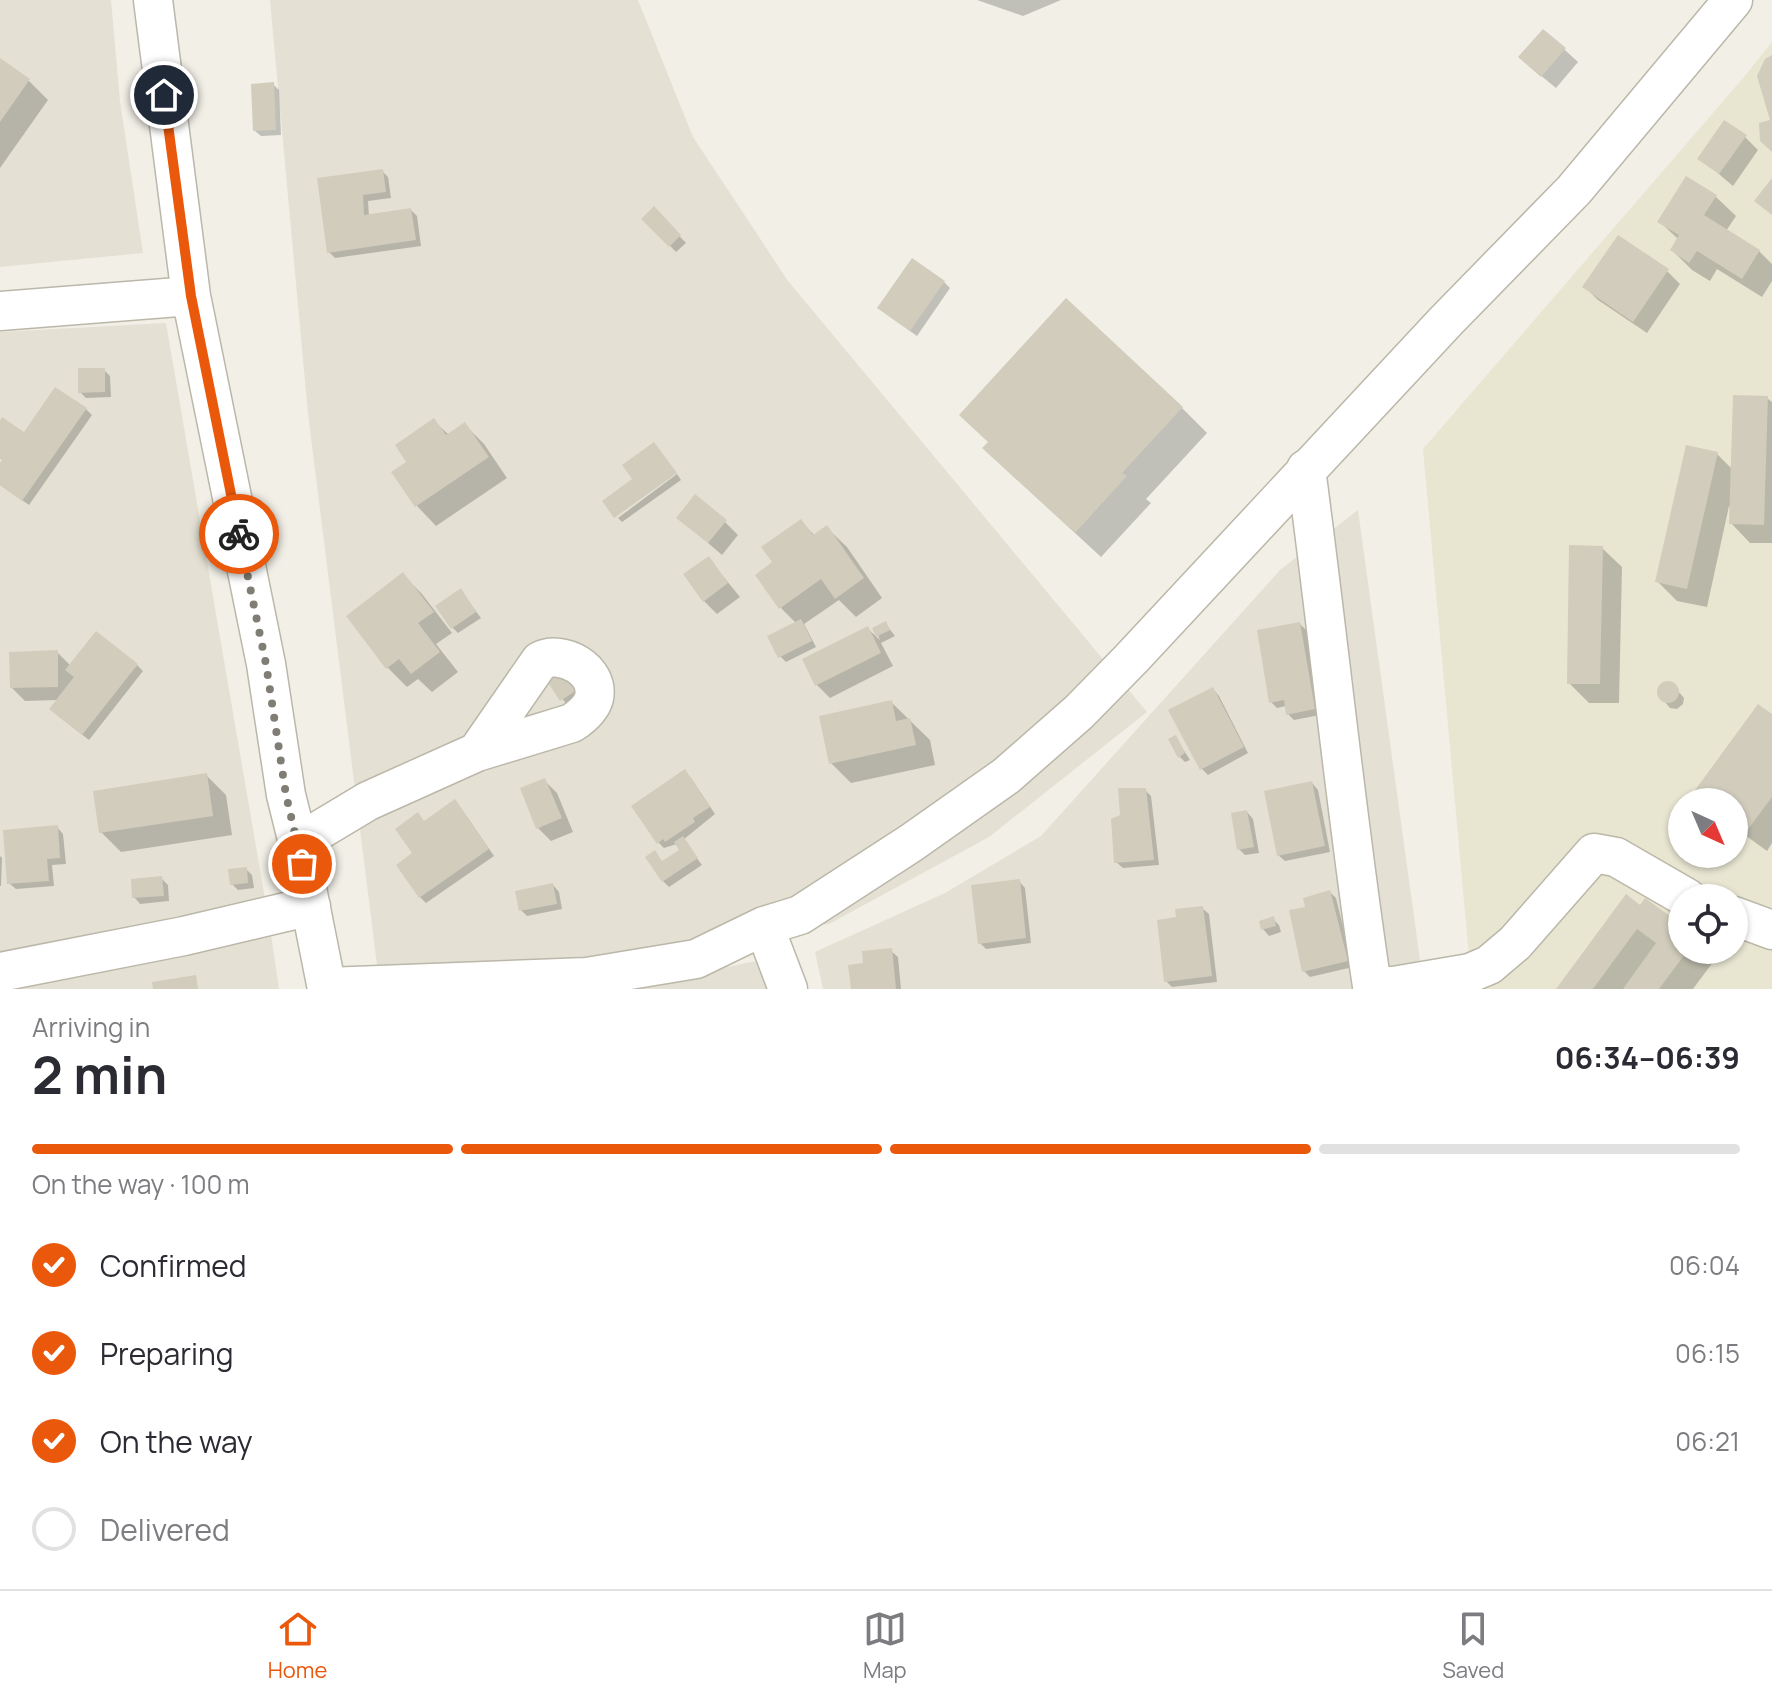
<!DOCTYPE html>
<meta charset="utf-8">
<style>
body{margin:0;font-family:Manrope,sans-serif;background:#f7f7f7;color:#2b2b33;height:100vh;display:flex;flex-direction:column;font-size:30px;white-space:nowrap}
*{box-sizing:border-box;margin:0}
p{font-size:26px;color:#7c7c81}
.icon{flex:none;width:44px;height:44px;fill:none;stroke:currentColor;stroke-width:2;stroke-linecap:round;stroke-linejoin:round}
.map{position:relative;height:989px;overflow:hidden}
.side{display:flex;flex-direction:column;background:#fff;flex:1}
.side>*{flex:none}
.needle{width:52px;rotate:136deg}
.fabs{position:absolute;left:1668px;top:788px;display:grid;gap:16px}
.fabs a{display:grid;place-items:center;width:80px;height:80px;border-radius:50%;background:#fff;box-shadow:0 2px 6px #0004;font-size:40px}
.pin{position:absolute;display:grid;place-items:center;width:68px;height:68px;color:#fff;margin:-34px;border:4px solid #fff;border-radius:50%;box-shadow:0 2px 8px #0007}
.courier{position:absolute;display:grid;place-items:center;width:80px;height:80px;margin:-40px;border:6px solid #ea580c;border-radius:50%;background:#fff;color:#222;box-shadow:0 2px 10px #0007}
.overview em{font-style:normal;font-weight:700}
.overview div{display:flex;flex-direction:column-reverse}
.overview{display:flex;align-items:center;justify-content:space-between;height:136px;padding:0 32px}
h1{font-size:52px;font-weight:700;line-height:60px}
.bar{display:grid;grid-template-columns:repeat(4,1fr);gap:12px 8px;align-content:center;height:96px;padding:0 32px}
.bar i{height:10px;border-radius:6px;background:#e1e1e2}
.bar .on{background:#ea580c}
.bar p{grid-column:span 4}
ol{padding:0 32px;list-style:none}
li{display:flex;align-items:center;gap:24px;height:88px}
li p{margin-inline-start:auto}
li .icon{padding:8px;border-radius:50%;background:#ea580c;color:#fff;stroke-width:4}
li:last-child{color:#7c7c81}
li i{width:44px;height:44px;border:4px solid #e1e1e2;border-radius:50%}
.tabs{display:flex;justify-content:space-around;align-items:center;height:112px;border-top:2px solid #e1e1e2;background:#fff;font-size:22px;color:#7c7c81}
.tabs a{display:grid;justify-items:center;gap:4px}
.tabs .on{color:#ea580c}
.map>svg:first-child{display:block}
.residential{fill:#e4e1d4}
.education{fill:#e8e5d1;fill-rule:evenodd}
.shadow{fill:#0003}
.building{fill:#d1ccbc}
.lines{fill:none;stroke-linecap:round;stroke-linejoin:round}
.minor-casing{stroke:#bbb7a9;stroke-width:41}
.minor{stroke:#fff;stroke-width:38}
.done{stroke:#807d74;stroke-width:8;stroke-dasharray:0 14.4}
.route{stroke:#ea580c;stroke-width:10}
</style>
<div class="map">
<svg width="1772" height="989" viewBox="0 0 1772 989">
<rect width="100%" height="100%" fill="#f1efe6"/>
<path class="residential" d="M 0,0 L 111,0 L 120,101 L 143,253 L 0,267 Z
M 270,0 L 638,0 L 693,137 L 788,281 L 1147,712 L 989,837 L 829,924 L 435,989 L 380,989 L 308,414 Z
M 166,323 L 270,928 L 279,989 L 0,989 L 0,332 Z
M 1358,510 L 1424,989 L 823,989 L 815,952 L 945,893 L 1041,836 L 1280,570 Z
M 784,955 L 791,989 L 624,989 Z"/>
<path class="education" d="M 1772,42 L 1772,989 L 1472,989 L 1423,449 L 1744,77 ZM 1682,802 L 1734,802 L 1734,854 L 1682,854 ZM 1682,898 L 1734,898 L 1734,950 L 1682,950 Z"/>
<path class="shadow" d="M 977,0 L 1061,0 L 1023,16 Z
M 1544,31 L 1578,62 L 1556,88 L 1534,70 Z
M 0,61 L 29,81 L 48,100 L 0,168 Z
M 273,84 L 279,90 L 281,135 L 261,136 L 254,130 Z
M 1745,137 L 1758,150 L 1733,186 L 1700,158 Z
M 382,171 L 388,177 L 391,198 L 368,201 L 369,216 L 411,210 L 417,216 L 421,246 L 335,258 L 329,252 L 319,180 Z
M 1687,179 L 1716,197 L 1736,216 L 1726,231 L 1759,251 L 1772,264 L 1772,281 L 1762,297 L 1717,269 L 1710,281 L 1692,270 L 1672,250 L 1679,240 L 1660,222 Z
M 654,209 L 686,243 L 676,252 L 644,219 Z
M 1667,271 L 1680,284 L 1647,333 L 1598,300 L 1585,287 Z
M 944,282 L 950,288 L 917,336 L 886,314 Z
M 104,370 L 110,376 L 111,397 L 86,398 L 80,392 Z
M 1767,398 L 1772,402 L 1772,543 L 1750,543 L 1731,523 L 1731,506 L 1729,506 L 1707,607 L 1677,601 L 1657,581 L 1717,454 L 1733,470 Z
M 1182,408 L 1207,433 L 1146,499 L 1151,503 L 1101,557 L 1010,473 Z
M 86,409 L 92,415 L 29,505 L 0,485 L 0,467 L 4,461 L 0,458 L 0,424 L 24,434 Z
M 434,421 L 449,435 L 465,425 L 484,444 L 507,478 L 436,526 L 417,506 L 394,473 L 409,462 Z
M 677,474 L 681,480 L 622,522 L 618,518 Z
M 678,517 L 725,522 L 738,535 L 722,555 Z
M 801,521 L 815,536 L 827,528 L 847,547 L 882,598 L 856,617 L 839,600 L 804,624 L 816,647 L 786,662 L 780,656 L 796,623 L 781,608 Z
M 1602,548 L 1622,567 L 1619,703 L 1589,703 L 1569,683 Z
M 709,559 L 740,597 L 717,614 L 704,601 Z
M 403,575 L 422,594 L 452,633 L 436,644 L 458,672 L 432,692 L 418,679 L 407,687 L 387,667 Z
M 461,591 L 481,618 L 458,633 L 452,627 Z
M 885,623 L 895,636 L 881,643 L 893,666 L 830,698 L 817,685 L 804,660 L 867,628 L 880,640 L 875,629 Z
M 1300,624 L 1306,630 L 1320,715 L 1294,720 L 1288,714 L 1286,706 L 1277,708 L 1271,702 Z
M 57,652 L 71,666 L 137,665 L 143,671 L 89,740 L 57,715 L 59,700 L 25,701 L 12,688 Z
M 548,679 L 587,693 L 567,705 Z
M 1665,684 L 1672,684 L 1684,698 L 1683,704 L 1677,709 L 1670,708 L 1659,695 L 1659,688 Z
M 1213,689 L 1219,696 L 1248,753 L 1208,775 L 1202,769 Z
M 891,702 L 930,740 L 935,765 L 851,783 L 831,763 Z
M 1772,716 L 1772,843 L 1767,851 L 1734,827 L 1734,802 L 1704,802 Z
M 1176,738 L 1190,760 L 1185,762 L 1179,756 Z
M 206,775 L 226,795 L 232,835 L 121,852 L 101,832 Z
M 691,778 L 715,814 L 683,840 L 702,865 L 669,887 L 663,881 L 663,863 L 682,850 L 677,844 L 664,848 L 658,842 Z
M 544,780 L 557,793 L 573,832 L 551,841 L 538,828 Z
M 1312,783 L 1318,790 L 1330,852 L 1285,861 L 1278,855 Z
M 1145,790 L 1151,796 L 1159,865 L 1123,868 L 1116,862 L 1122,816 Z
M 461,808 L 494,856 L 426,903 L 420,897 L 415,854 L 425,823 Z
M 1247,812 L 1253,819 L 1259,853 L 1245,855 L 1239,849 Z
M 57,827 L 63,834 L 66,864 L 52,865 L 54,886 L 16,889 L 9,883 Z
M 0,856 L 2,858 L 1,886 L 0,886 Z
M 246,869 L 252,875 L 254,888 L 238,890 L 232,884 Z
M 161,878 L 168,885 L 169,901 L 140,904 L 134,897 Z
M 1019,881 L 1025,888 L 1031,943 L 986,949 L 980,943 Z
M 553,885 L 559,892 L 562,909 L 527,916 L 521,910 Z
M 1330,892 L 1336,898 L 1353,967 L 1310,977 L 1304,971 Z
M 1202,908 L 1209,914 L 1217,982 L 1172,987 L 1166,981 Z
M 1641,908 L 1682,928 L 1682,950 L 1708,950 L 1716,958 L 1693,989 L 1559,989 Z
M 1273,919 L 1279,925 L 1281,932 L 1269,936 L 1263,929 L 1261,922 Z
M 891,951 L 898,957 L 901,989 L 853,989 L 865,965 Z"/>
<path class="building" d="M 1543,29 L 1566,48 L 1541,77 L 1518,57 Z
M 1772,55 L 1772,152 L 1760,141 L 1759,123 L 1770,120 L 1757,76 L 1765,59 Z
M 0,58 L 30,79 L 0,122 Z
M 274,82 L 276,130 L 253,131 L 251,84 Z
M 1724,120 L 1747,135 L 1719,174 L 1697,159 Z
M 383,169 L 386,192 L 363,195 L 364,215 L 411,208 L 416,240 L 327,253 L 317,178 Z
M 1686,176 L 1717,195 L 1704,215 L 1760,250 L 1742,279 L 1697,251 L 1689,263 L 1670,250 L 1679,235 L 1657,222 Z
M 1772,178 L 1772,215 L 1754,201 Z
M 654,206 L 681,235 L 669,247 L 641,219 Z
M 1618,235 L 1669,269 L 1633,322 L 1582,287 Z
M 912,258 L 945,281 L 910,331 L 877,308 Z
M 1066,298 L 1183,407 L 1122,473 L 1127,476 L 1075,533 L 982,448 L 988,442 L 959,415 Z
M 78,368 L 105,368 L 105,392 L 78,393 Z
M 55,387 L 87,408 L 22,501 L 0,485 L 0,463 L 2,460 L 0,458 L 0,421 L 2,417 L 24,432 Z
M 1733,395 L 1768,396 L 1764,525 L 1729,524 Z
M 434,418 L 446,435 L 465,422 L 489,457 L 415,507 L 391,472 L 406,462 L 395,445 Z
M 654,442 L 677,473 L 614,518 L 602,501 L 632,479 L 622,465 Z
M 1686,445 L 1718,452 L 1687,589 L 1655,582 Z
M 695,494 L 727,520 L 708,543 L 676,518 Z
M 801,519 L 813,535 L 827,525 L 864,578 L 835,599 L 821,579 L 779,609 L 755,575 L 772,562 L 761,547 Z
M 1569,545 L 1603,546 L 1600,684 L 1567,684 Z
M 709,556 L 728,583 L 703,602 L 683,574 Z
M 403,572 L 434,612 L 418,623 L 440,652 L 411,674 L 399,659 L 386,669 L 346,616 Z
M 461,588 L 476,612 L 451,629 L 435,606 Z
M 801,619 L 812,641 L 778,658 L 767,636 Z
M 886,621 L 890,630 L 876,637 L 872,628 Z
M 1300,622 L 1315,709 L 1286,715 L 1284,700 L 1269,703 L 1257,630 Z
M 868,626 L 881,653 L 815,686 L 802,659 Z
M 96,631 L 138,664 L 82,735 L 49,709 L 74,677 L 65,670 Z
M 58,650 L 58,687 L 10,688 L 9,652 Z
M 567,664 L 582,687 L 560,701 L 545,678 Z
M1657 692a11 11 0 1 1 22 0a11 11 0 1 1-22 0Z
M 1213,687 L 1244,747 L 1200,770 L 1168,710 Z
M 892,700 L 896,721 L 910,718 L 916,745 L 829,764 L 819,716 Z
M 1758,704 L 1772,714 L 1772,797 L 1746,832 L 1734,824 L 1734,802 L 1704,802 L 1693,793 Z
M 1176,735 L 1185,753 L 1178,758 L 1168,739 Z
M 685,769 L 710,807 L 693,818 L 695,822 L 665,842 L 663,839 L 657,844 L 631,806 Z
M 207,773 L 213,816 L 99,833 L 93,791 Z
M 545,778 L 562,818 L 536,829 L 520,788 Z
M 1312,781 L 1325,846 L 1277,856 L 1264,791 Z
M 1118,788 L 1146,788 L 1154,860 L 1114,863 L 1111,819 L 1120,815 Z
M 455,799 L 489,849 L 419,898 L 396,865 L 412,853 L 395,829 L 418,812 L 424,821 Z
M 1247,810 L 1254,847 L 1237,850 L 1231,813 Z
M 58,825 L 60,858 L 47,859 L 49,881 L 7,884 L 3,830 Z
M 683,836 L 698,858 L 662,882 L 645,857 L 655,850 L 662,861 L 679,850 L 674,842 Z
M 247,867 L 248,883 L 230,885 L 228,869 Z
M 162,876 L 164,896 L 132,898 L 131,879 Z
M 1020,879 L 1026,938 L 978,944 L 971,885 Z
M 553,883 L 557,904 L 519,911 L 515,891 Z
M 1330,890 L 1348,961 L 1302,972 L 1289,910 L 1305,907 L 1303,898 Z
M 1626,894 L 1640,905 L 1645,898 L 1682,925 L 1682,950 L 1688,950 L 1659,989 L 1623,989 L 1656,943 L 1637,929 L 1593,989 L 1556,989 Z
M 1203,906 L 1212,976 L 1164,982 L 1157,920 L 1176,917 L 1175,909 Z
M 1274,916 L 1276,926 L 1261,930 L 1259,921 Z
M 892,948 L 896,989 L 851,989 L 848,965 L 863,963 L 862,951 Z
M 196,975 L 198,989 L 153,989 L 152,982 Z"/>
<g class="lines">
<defs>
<path id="minor" d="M 153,0 L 191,296 L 266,664 L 286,795 L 298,843 L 327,989
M 0,311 L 191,296
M 1306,469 C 1329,641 1346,814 1372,986 L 1390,986
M 298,843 L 368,801 L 477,752 L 572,723 C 581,717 591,709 594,698 C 600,670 562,649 540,661 L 477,752
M 1734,916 L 1772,930
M 764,926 L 788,989
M 0,972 L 184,936 L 311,906
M 327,987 L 587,977 L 696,959 L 764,926 L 800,915 L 911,843 L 1006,776 L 1079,712 L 1131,659 L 1446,321 L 1574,190 L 1733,0
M 1376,989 L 1470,973 L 1489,965 L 1515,943 L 1594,853 L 1616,857 L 1687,898"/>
</defs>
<use href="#minor" class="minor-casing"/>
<use href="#minor" class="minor"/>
</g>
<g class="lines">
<path class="done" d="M 239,534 L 266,664 L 286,795 L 302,864"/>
<path class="route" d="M 164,95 L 191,296 L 239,534"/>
</g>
</svg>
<div class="fabs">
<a><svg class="needle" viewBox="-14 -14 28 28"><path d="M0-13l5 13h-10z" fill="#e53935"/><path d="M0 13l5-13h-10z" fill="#7c7c81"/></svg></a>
<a><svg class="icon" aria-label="locate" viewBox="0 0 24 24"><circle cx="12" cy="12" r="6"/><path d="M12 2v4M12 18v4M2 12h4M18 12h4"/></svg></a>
</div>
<div class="pin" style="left:302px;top:864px;background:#ea580c"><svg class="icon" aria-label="bag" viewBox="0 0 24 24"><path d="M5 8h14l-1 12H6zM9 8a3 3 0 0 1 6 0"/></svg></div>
<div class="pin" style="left:164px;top:95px;background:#1f2937"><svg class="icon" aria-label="home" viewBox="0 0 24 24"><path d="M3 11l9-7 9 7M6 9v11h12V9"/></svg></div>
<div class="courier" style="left:239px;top:534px"><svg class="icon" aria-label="bike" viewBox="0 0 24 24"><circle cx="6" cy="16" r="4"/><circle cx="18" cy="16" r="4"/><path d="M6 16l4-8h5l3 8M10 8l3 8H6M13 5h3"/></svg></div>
</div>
<section class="side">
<div class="overview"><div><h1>2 min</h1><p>Arriving in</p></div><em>06:34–06:39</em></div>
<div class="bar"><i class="on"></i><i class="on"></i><i class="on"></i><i></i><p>On the way · 100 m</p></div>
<ol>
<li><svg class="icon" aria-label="check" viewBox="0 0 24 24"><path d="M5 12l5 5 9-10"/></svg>Confirmed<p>06:04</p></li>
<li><svg class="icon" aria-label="check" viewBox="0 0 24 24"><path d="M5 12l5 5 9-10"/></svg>Preparing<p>06:15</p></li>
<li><svg class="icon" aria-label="check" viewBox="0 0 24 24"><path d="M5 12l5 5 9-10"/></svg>On the way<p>06:21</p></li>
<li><i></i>Delivered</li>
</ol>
</section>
<nav class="tabs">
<a class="on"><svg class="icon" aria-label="home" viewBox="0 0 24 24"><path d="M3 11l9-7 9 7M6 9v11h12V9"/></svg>Home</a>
<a><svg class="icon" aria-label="map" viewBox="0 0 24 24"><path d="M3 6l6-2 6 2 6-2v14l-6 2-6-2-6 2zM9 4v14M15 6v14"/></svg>Map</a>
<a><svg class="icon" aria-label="saved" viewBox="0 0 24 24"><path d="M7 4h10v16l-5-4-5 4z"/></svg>Saved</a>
</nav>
